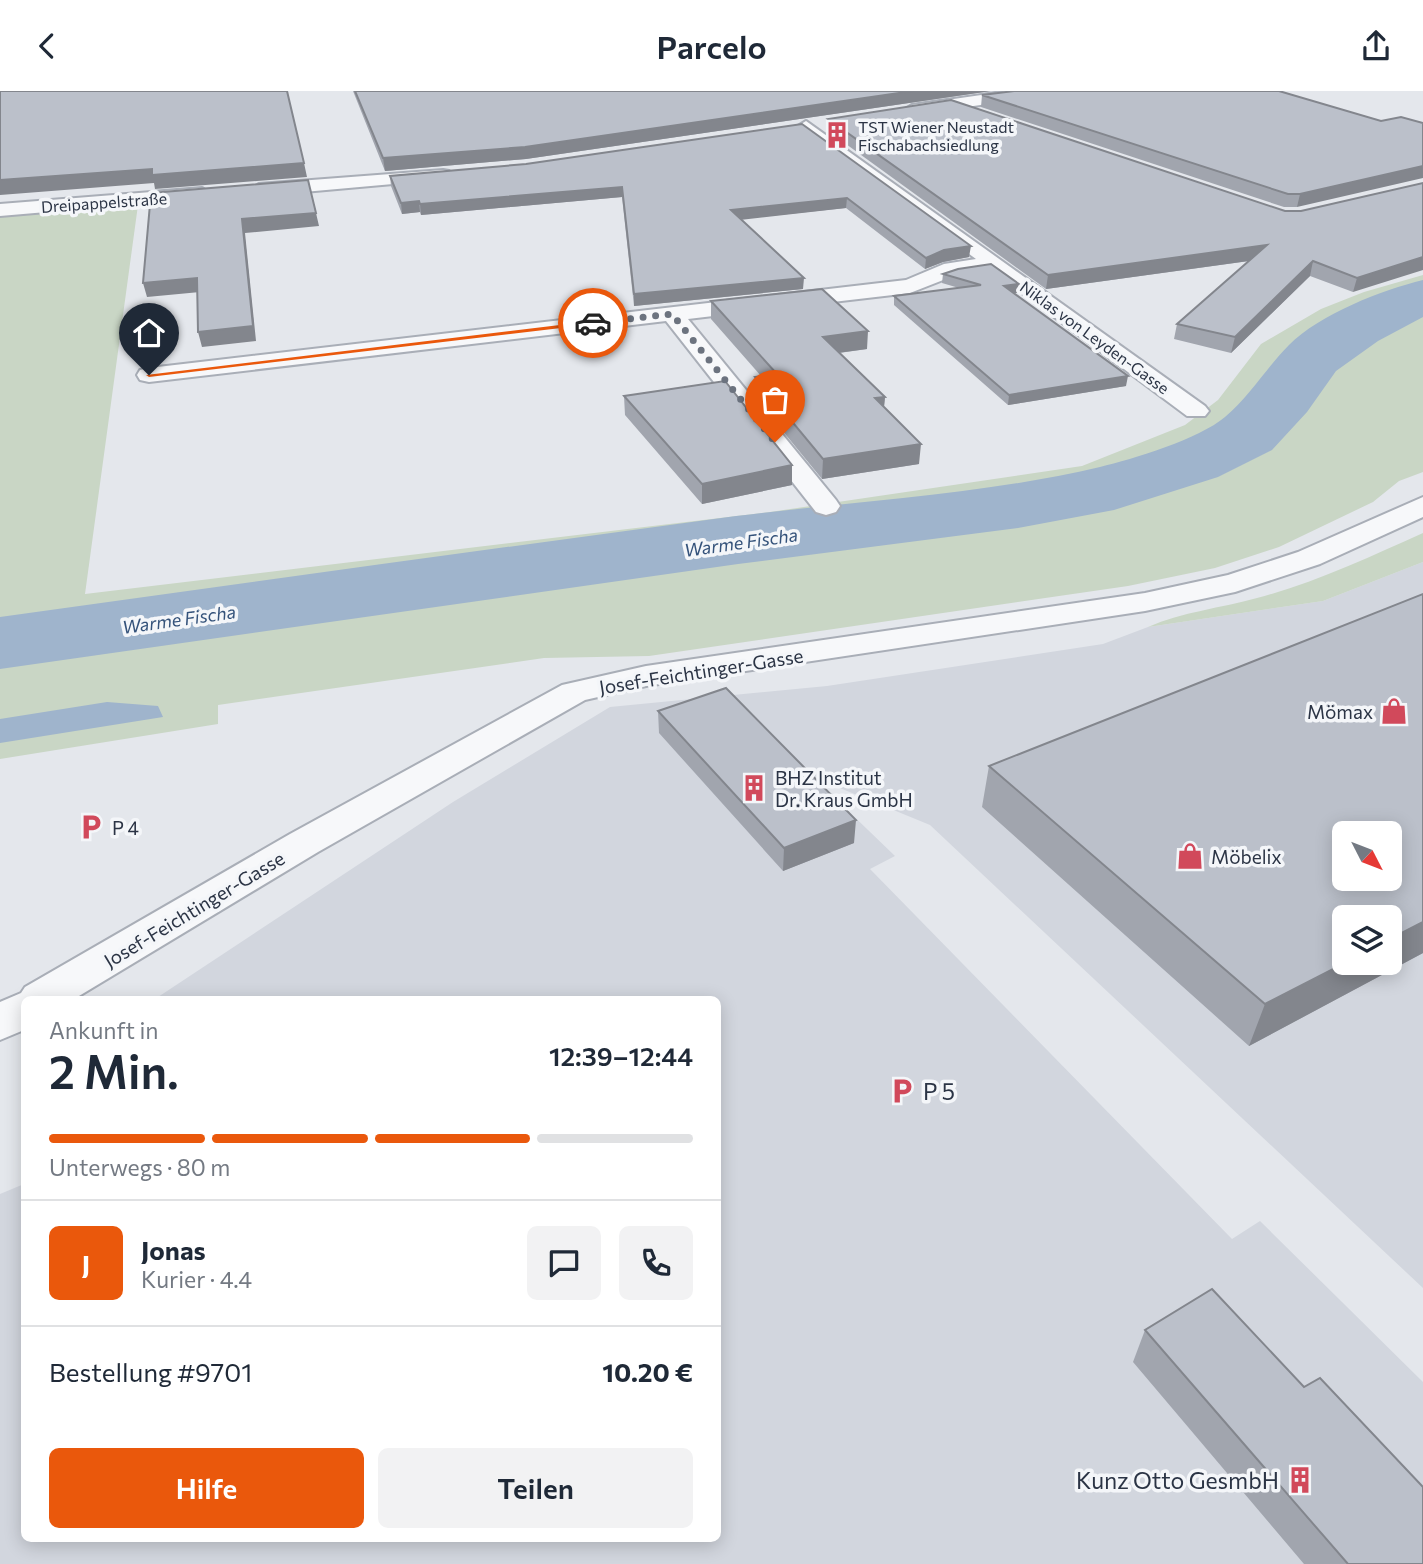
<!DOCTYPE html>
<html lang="de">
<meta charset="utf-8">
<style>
body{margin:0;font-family:Commissioner,sans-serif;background:#f2f2f3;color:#1f2937;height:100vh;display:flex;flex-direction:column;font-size:26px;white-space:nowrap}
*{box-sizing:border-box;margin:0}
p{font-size:23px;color:#747a83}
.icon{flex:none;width:38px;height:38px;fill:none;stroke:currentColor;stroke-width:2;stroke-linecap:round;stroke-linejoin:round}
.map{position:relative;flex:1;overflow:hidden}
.side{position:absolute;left:21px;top:905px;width:700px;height:546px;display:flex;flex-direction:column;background:#fff;border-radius:10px;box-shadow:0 4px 18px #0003}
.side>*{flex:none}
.needle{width:46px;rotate:132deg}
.tools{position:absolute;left:1332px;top:730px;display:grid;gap:14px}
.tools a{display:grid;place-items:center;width:70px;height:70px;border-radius:10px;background:#fff;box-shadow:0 4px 18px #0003;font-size:35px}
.pin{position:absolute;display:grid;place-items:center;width:60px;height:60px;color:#fff;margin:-72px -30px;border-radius:50% 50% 50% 0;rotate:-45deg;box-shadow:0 0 7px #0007}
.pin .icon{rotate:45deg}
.courier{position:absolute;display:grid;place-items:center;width:70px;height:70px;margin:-35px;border:5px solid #ea580c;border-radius:50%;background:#fff;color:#222;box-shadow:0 2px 9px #0007}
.headline em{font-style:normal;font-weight:600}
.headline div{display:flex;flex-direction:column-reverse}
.headline{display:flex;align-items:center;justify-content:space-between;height:119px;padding:0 28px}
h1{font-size:46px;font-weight:600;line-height:52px}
.bar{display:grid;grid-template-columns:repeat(4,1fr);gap:10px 7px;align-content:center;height:84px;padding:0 28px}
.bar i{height:9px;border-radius:5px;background:#e0e1e3}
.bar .current{background:#ea580c}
.bar p{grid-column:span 4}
.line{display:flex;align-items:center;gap:18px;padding:0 28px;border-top:2px solid #e0e1e3}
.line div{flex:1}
.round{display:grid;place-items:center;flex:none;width:74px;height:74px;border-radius:10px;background:#f2f2f3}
.button{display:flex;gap:14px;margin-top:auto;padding:14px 28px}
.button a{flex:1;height:80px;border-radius:10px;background:#ea580c;color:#fff;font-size:28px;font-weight:600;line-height:80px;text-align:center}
.button a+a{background:#f2f2f3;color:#1f2937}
header{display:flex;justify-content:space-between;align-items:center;height:91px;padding:0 28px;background:#fff;font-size:32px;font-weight:600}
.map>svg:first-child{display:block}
.built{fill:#d2d6de;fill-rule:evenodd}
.green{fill:#c9d6c5}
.water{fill:#9fb4cc}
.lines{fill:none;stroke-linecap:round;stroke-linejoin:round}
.river{fill:#9fb4cc;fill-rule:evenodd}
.minor-casing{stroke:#a9aeb7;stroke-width:4}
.minor{fill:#f7f8fa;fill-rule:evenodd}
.wall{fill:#a1a5ae}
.shaded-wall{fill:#83868d}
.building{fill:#bbc0ca;stroke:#83868d;stroke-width:2;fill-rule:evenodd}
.route{fill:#ea580c}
.done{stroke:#6c737f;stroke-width:7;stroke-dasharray:0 12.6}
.labels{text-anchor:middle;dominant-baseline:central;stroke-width:7;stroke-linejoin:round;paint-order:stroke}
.far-poi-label{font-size:16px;fill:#2b3445;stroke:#f4f6f9;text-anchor:start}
.far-street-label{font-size:16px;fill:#2b3445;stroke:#f4f6f9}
.far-water-label{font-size:18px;font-style:italic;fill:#34527a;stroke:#f4f6f9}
.street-label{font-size:19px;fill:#2b3445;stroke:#f4f6f9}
.poi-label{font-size:19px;fill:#2b3445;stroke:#f4f6f9;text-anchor:start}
.near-poi-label{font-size:23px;fill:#2b3445;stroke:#f4f6f9;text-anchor:start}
</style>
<header><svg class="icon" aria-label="back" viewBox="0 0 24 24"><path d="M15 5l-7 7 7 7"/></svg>Parcelo<svg class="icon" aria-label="share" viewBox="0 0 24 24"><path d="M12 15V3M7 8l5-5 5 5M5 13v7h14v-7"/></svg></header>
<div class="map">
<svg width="1423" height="1473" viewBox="0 0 1423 1473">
<rect width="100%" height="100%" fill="#e4e7ec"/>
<path class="built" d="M 1423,471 L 1423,1197 L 930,734 L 813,686 L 895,765 L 870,778 L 1232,1148 L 1260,1130 L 1423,1291 L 1423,1473 L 0,1473 L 0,1103 L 24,1093 L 24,1447 L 718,1447 L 718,908 L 155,908 L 453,711 L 610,616 L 827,595 L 1103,553 L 1148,536 L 1323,510 ZM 1344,742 L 1390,742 L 1390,788 L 1344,788 ZM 1344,826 L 1390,826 L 1390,872 L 1344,872 Z"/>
<path class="green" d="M 138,114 L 85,503 L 770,421 L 1082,375 L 1185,334 L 1218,309 L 1261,253 L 1321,218 L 1364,201 L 1423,184 L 1423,381 L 1399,390 L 1373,411 L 1279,456 L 1215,477 L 1128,495 L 649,565 L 544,567 L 218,614 L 218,633 L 0,668 L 0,126 Z
M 1423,442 L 1423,471 L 1323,510 L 1148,536 C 1182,521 1221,517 1257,507 C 1315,492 1369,466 1423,442 Z"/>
<path class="water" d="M 107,611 L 158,615 L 163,626 L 0,652 L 0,628 Z"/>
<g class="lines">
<path class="river" d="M 1423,189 L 1423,226 L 1378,250 L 1336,280 L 1307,321 L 1272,359 L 1218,386 L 1114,419 L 1018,437 L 738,473 L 0,578 L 0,526 C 245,492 490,458 736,425 C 856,410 981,404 1100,376 C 1133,368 1199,348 1225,326 C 1250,305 1266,277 1289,254 C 1320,223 1382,199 1423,189 Z"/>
<defs>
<path id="minor" d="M 1009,0 L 1049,0 L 1041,5 L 912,24 L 904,19 L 912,14 Z
M 806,30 L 1205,315 L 1209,320 L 1205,325 L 1187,325 L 991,179 L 956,184 L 910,202 L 688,228 L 836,409 L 840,415 L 836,421 L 826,424 L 816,421 L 666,230 L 149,291 L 140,289 L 137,284 L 140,279 L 149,277 L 906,189 L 944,173 L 976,168 L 800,39 L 798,35 Z
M 443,79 L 449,80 L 452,84 L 449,88 L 259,105 L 250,99 L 259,93 Z
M 202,97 L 211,103 L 209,107 L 0,125 L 0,113 Z
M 1423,406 L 1423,426 L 1320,473 L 1235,501 L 1145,520 L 646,595 L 585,609 L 318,761 L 74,908 L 24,908 L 24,939 L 0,949 L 0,911 L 21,902 L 25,896 L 290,743 L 562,594 L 646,575 L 1145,502 L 1228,484 L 1298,461 Z"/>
</defs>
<use href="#minor" class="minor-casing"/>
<use href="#minor" class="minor"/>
</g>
<path class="wall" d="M 353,0 L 991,0 L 526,68 L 385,80 Z
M 982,4 L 1381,30 L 1297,116 L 1284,116 L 981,16 Z
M 828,28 L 1285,120 L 1301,120 L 1423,92 L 1353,201 L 1310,185 L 1231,262 L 1174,248 L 1177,233 L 1249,170 L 1046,198 L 828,40 Z
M 802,33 L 969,166 L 943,171 L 925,178 L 846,117 L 741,128 L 803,198 L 634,215 L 622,106 L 421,124 L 420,121 L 402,123 L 391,95 L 390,85 L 526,73 Z
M 943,183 L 1017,202 L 1014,202 L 1126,295 L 1008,314 L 894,214 L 894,205 L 959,197 L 942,192 Z
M 711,210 L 867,258 L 839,262 L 885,306 L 884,316 L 919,373 L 822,388 L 754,305 L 755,286 L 761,285 L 711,228 Z
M 624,305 L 792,394 L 702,413 L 625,324 Z
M 1423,503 L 1423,862 L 1249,955 L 982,716 L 989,675 Z
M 658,620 L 854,752 L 783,780 L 659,642 Z
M 1145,1239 L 1304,1296 L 1423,1473 L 1304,1473 L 1133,1271 Z"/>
<path class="shaded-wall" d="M 913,0 L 991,0 L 526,68 L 385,80 L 383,67 Z
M 304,72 L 307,86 L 155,98 L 154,92 L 0,104 L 0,89 L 152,78 Z
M 1423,75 L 1423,87 L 1297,116 L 1300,103 Z
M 622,96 L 622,106 L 421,124 L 420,113 Z
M 847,107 L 846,117 L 731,130 L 731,119 Z
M 419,110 L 420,121 L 402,123 L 401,112 Z
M 316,122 L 319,135 L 245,142 L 256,250 L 202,256 L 198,241 L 242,128 Z
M 1267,154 L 1263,168 L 1046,198 L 1048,184 Z
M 971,155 L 969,166 L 943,171 L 925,178 L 926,167 L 944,159 Z
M 1423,166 L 1423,179 L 1353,201 L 1357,187 Z
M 1313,170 L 1310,185 L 1231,262 L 1235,246 Z
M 197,187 L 200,201 L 147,206 L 143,192 Z
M 804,187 L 803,198 L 634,215 L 634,203 Z
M 1019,193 L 1017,202 L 1003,204 L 1004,195 Z
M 868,240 L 867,258 L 822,264 L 823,246 Z
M 1128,285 L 1126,295 L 1008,314 L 1009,304 Z
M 885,306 L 883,325 L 875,307 Z
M 921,353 L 919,373 L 822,388 L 823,368 Z
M 792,374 L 792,394 L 702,413 L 702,393 Z
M 856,729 L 854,752 L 783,780 L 784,757 Z
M 1423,831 L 1423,862 L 1249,955 L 1265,913 L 1345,872 L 1390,872 L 1390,848 Z"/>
<path class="building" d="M 0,0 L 287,0 L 304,72 L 152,84 L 152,78 L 0,89 Z
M 355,0 L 913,0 L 525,56 L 383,67 Z
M 1014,0 L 1279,0 L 1381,30 L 1401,26 L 1423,32 L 1423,75 L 1300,103 L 1288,103 L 982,4 Z
M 951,9 L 1285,120 L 1301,120 L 1423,92 L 1423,166 L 1357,187 L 1313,170 L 1235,246 L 1177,233 L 1267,154 L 1048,184 L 828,28 Z
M 802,33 L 971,155 L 944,159 L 926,167 L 847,107 L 731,119 L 804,187 L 634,203 L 622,96 L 420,113 L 419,110 L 401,112 L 390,85 L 526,73 Z
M 308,89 L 316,122 L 242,128 L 253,235 L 198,241 L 197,187 L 143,192 L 151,102 Z
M 991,173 L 1019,193 L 1004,195 L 1128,285 L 1009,304 L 894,205 L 981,194 L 943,183 L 958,178 Z
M 822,198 L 868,240 L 823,246 L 885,306 L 875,307 L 921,353 L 823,368 L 755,286 L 777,283 L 711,210 Z
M 725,290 L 792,374 L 702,393 L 624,305 Z
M 1423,503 L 1423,831 L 1390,848 L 1390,826 L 1344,826 L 1344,872 L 1345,872 L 1265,913 L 989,675 ZM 1344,742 L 1390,742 L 1390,788 L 1344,788 Z
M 726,597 L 856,729 L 784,757 L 658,620 Z
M 1212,1198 L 1304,1296 L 1320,1287 L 1423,1396 L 1423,1473 L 1348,1473 L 1145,1239 Z"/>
<path class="route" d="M 593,230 L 595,233 L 149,286 L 146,284 Z"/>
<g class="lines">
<path class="done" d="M 593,232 L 672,223 L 775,351"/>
</g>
<defs>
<symbol id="building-bare" viewBox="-9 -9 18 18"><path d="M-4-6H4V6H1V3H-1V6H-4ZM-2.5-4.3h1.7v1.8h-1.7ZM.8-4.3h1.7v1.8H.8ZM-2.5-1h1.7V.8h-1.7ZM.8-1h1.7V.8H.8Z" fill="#d1495b" stroke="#f4f6f9" stroke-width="2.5" paint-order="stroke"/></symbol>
<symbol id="shop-bare" viewBox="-9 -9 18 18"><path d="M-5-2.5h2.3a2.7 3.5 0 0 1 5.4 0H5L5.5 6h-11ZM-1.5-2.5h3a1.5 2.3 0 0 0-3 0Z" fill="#d1495b" stroke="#f4f6f9" stroke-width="2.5" paint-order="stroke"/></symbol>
<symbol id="parking-bare" viewBox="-9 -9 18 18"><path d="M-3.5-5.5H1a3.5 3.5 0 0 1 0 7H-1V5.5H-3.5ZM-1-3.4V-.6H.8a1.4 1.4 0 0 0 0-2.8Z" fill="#d1495b" stroke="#f4f6f9" stroke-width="2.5" paint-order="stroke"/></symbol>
</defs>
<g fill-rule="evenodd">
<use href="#building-bare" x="818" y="25" width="38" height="38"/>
<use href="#shop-bare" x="1375" y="601" width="38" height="38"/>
<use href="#building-bare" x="735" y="678" width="38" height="38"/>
<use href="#parking-bare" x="72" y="717" width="38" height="38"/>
<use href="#shop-bare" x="1171" y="746" width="38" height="38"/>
<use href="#parking-bare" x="883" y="981" width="38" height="38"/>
<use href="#building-bare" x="1281" y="1370" width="38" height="38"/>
</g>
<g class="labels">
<g class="far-poi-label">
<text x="858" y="35">TST Wiener Neustadt<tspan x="858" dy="18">Fischabachsiedlung</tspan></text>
</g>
<g class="far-street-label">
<text transform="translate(104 111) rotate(-4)">Dreipappelstraße</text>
<text transform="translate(1095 246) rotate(36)">Niklas von Leyden-Gasse</text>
</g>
<g class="far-water-label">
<text transform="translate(741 451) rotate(-8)">Warme Fischa</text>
<text transform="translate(179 528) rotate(-8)">Warme Fischa</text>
</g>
<g class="street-label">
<text transform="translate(701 580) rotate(-9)">Josef-Feichtinger-Gasse</text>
<text transform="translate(194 818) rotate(-31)">Josef-Feichtinger-Gasse</text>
</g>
<g class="poi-label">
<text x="1373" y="620" text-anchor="end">Mömax</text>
<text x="775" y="686">BHZ Institut<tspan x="775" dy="22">Dr. Kraus GmbH</tspan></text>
<text x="112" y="736">P 4</text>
<text x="1211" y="765">Möbelix</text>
</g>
<g class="near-poi-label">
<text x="923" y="1000">P 5</text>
<text x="1279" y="1389" text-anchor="end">Kunz Otto GesmbH</text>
</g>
</g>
</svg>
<div class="tools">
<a><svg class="needle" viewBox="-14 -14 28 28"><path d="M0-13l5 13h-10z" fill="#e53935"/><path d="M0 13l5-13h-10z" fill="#747a83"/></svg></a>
<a><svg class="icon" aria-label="layers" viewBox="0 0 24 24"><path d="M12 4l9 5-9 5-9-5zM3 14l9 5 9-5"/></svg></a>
</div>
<div class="pin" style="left:775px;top:351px;background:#ea580c"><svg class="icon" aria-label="bag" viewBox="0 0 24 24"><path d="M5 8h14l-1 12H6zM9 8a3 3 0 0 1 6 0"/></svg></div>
<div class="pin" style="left:149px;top:284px;background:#1f2937"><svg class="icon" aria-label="home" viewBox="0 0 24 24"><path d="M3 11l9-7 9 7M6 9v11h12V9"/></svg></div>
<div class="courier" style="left:593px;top:232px"><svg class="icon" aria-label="car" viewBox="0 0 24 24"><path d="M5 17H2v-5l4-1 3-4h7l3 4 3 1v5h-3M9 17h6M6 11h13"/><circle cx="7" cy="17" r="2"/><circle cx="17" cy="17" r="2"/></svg></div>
<section class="side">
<div class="headline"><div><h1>2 Min.</h1><p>Ankunft in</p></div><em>12:39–12:44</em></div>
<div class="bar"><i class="current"></i><i class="current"></i><i class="current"></i><i></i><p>Unterwegs · 80 m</p></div>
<div class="line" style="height:126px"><b class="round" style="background:#ea580c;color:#fff">J</b><div><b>Jonas</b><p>Kurier · 4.4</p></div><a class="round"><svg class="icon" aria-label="chat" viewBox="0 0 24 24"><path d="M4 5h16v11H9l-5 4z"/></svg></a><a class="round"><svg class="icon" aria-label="phone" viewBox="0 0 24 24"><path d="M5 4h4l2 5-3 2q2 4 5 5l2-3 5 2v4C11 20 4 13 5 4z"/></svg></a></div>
<div class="line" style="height:91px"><div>Bestellung #9701</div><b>10.20 €</b></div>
<div class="button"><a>Hilfe</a><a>Teilen</a></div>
</section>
</div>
